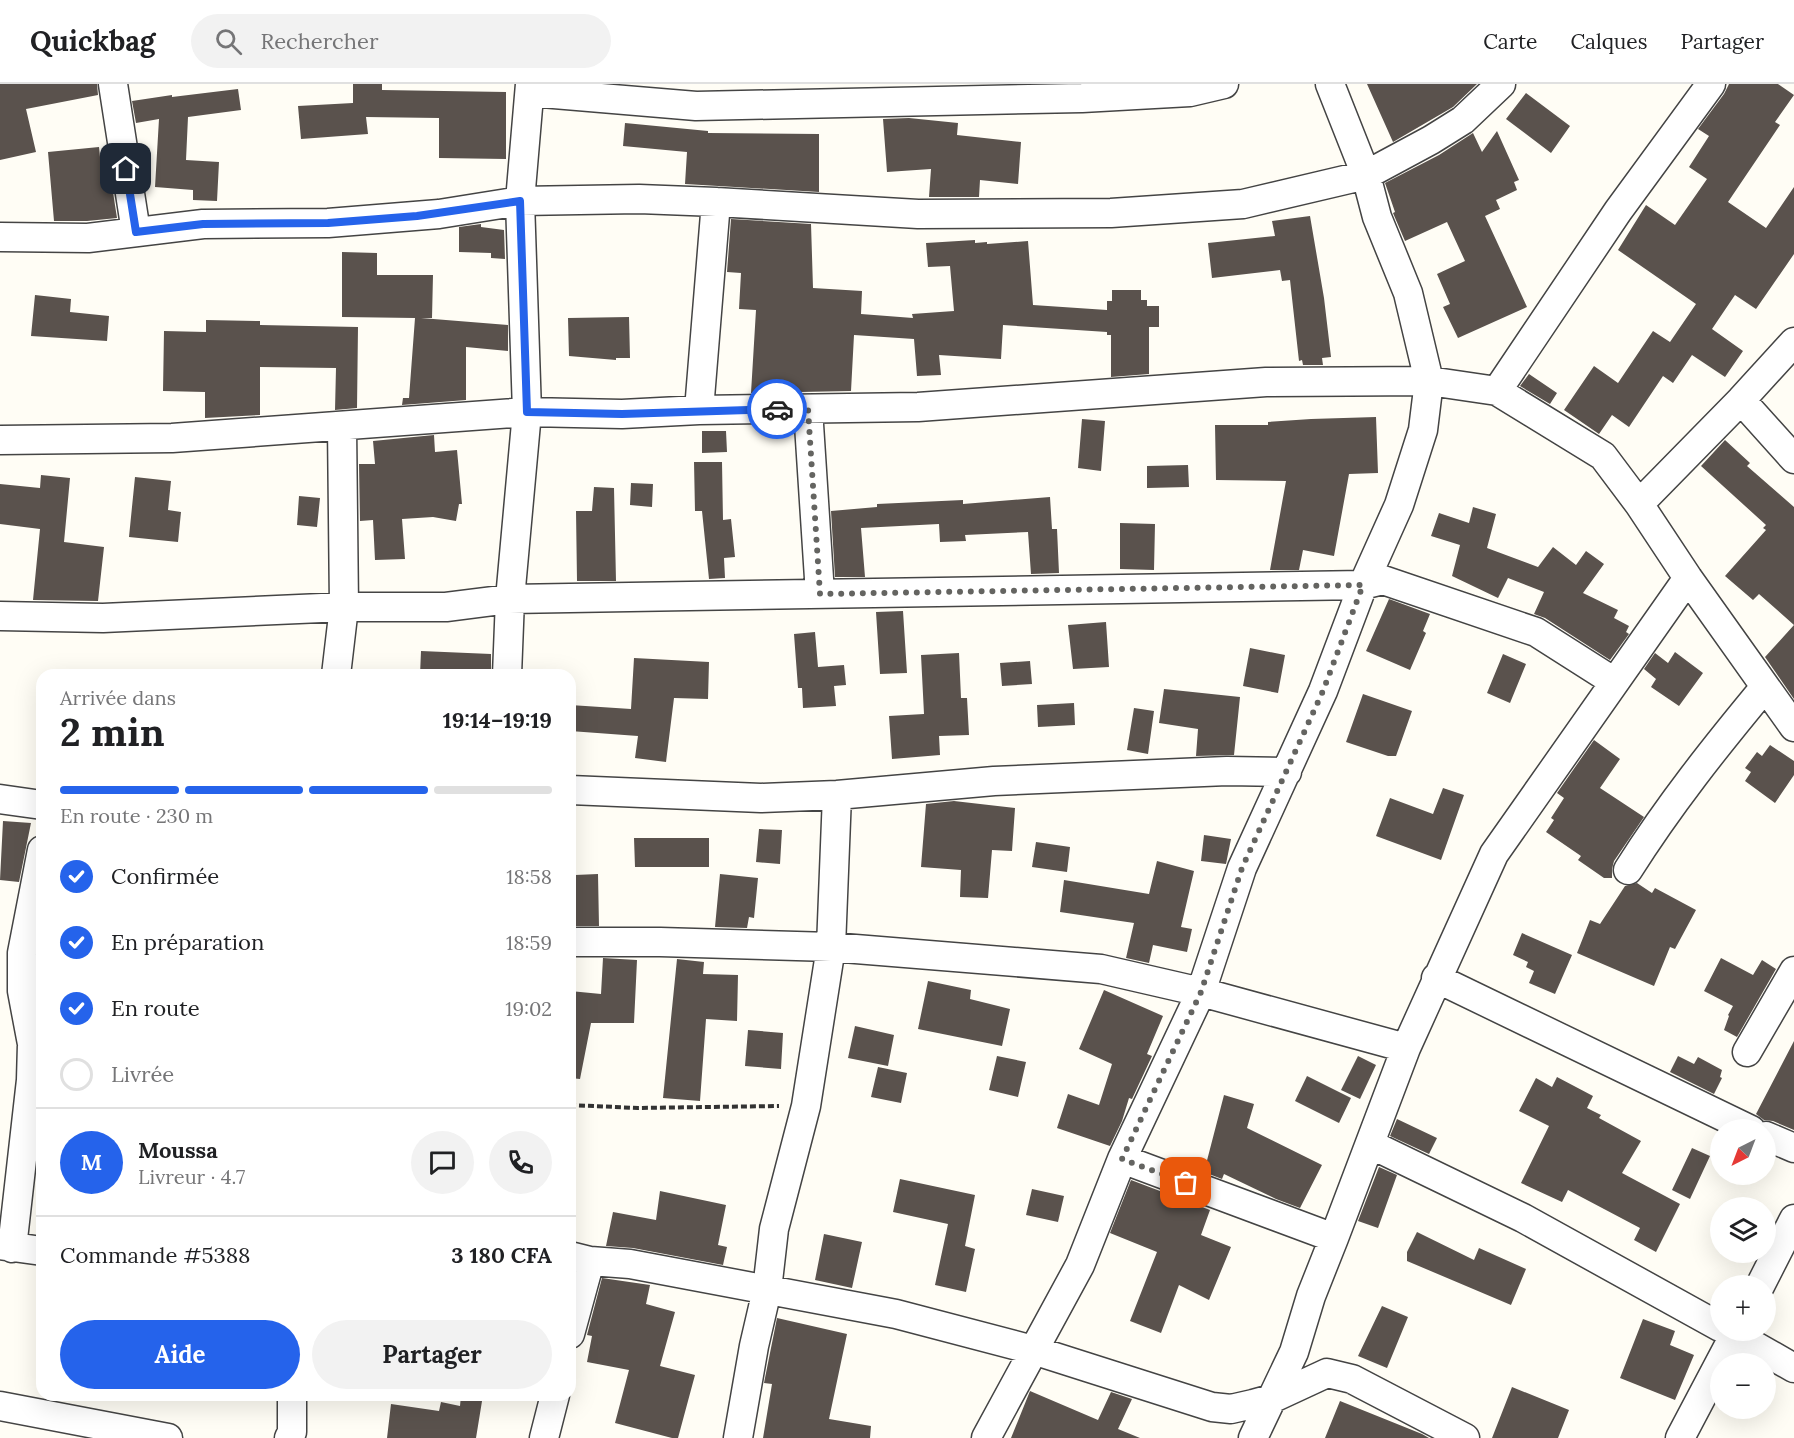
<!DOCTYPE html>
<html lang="fr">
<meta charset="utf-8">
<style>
body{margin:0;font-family:Lora,serif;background:#f2f2f2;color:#202124;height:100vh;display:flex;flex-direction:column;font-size:22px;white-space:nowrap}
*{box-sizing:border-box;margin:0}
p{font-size:20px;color:#757577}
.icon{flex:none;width:33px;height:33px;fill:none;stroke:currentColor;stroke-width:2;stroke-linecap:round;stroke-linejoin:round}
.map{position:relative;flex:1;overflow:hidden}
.side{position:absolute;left:36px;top:585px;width:540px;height:732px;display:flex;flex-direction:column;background:#fff;border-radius:18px;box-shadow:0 6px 24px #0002}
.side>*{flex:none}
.needle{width:39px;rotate:222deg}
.tools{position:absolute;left:1710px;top:1035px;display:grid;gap:12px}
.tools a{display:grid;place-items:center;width:66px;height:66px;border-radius:50%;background:#fff;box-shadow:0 6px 24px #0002;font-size:30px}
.pin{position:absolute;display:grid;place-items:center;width:51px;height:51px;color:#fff;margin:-26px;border-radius:12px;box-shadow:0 3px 9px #0006}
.courier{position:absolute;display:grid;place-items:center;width:60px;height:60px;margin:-30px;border:4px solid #2563eb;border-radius:50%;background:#fff;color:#222;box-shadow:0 2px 8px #0007}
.head em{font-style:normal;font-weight:700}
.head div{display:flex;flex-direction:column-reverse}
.head{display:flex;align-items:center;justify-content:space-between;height:102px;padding:0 24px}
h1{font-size:39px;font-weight:700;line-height:45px}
.bar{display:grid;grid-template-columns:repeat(4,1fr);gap:9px 6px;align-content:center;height:72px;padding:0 24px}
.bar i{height:8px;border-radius:4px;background:#e0e0e0}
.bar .current{background:#2563eb}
.bar p{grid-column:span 4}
.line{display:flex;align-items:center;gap:15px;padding:0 24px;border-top:2px solid #e0e0e0}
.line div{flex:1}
.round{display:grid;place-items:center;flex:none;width:63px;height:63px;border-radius:32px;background:#f2f2f2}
ol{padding:0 24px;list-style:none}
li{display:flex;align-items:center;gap:18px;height:66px}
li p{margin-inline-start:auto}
li .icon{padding:6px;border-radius:50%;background:#2563eb;color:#fff;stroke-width:4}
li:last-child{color:#757577}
li i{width:33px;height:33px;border:3px solid #e0e0e0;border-radius:50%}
.action{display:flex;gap:12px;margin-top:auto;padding:12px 24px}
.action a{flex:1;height:69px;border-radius:36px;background:#2563eb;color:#fff;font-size:24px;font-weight:700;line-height:69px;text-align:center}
.action a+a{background:#f2f2f2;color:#202124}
header{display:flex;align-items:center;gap:36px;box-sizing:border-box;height:84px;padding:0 30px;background:#fff;border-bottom:2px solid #e0e0e0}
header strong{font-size:28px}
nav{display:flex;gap:33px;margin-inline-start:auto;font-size:21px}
.search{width:420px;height:54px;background:#f2f2f2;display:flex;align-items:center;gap:15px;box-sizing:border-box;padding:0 21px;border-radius:33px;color:#757577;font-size:22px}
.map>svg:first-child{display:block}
.building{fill:#5a524d}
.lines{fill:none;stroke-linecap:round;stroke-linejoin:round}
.minor-casing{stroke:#444;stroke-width:31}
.path{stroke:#333;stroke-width:4;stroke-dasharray:6 3;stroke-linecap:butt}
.minor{stroke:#fff;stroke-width:28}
.done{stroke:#646461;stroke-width:6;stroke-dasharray:0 10.8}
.route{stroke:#2563eb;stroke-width:8}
</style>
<header>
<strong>Quickbag</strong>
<div class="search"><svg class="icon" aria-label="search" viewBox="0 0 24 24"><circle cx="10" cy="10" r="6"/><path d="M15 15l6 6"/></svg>Rechercher</div>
<nav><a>Carte</a><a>Calques</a><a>Partager</a></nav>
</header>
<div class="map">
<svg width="1794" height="1354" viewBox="0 0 1794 1354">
<rect width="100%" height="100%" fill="#fffdf5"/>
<path class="building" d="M 0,0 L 97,0 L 98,11 L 26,25 L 36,68 L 0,76 Z
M 353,0 L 382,0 L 382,6 L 506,8 L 506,75 L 439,74 L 439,34 L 366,33 L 368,50 L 301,55 L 298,22 L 353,19 Z
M 1367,0 L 1477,0 L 1453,23 L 1393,58 Z
M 1729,0 L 1778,0 L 1794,11 L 1775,38 L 1780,41 L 1728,118 L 1766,144 L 1794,103 L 1794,170 L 1756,225 L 1735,211 L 1712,245 L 1743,267 L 1725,293 L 1692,271 L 1673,299 L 1663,292 L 1629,343 L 1612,331 L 1599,350 L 1564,326 L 1594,282 L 1618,299 L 1653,247 L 1670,258 L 1696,220 L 1618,166 L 1646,121 L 1675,141 L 1707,95 L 1689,83 L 1709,52 L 1698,45 L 1724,10 Z
M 238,5 L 241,26 L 188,33 L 186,76 L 219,78 L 217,117 L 193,116 L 193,106 L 155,103 L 159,35 L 136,39 L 132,17 L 172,11 L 172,13 Z
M 1526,9 L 1570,42 L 1551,69 L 1506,35 Z
M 909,34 L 958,39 L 957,51 L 1021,58 L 1018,100 L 980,96 L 979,113 L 929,113 L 931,85 L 887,88 L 883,35 Z
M 625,39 L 708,47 L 708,49 L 819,50 L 819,108 L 685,100 L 687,68 L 623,62 Z
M 1497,47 L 1519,96 L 1514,98 L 1517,106 L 1496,116 L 1500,125 L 1485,132 L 1527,223 L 1458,254 L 1443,223 L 1450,220 L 1437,190 L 1465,177 L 1447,138 L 1405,157 L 1393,129 L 1395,128 L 1385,99 L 1439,71 L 1473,49 L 1482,68 Z
M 99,63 L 103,103 L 112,102 L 117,134 L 87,137 L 54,137 L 48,68 Z
M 1310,132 L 1324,214 L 1331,273 L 1322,274 L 1323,281 L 1303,281 L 1302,276 L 1299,277 L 1290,196 L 1282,197 L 1280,186 L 1212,194 L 1208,159 L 1275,152 L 1272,137 Z
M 731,135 L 811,140 L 813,204 L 862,207 L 861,230 L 913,234 L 912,230 L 954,227 L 950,182 L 928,183 L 926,159 L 975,156 L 975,159 L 987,158 L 987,160 L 1028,157 L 1033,221 L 1107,226 L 1107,217 L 1112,217 L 1112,206 L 1141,206 L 1141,216 L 1147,216 L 1147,222 L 1159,222 L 1159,243 L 1149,243 L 1149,290 L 1111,293 L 1111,251 L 1107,251 L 1107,248 L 1003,241 L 1001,275 L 939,271 L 941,291 L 917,292 L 914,255 L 854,251 L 851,307 L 751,309 L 756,226 L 739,225 L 741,189 L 727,188 Z
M 481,140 L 481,143 L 504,146 L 505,175 L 491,174 L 491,169 L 459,168 L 459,143 Z
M 342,168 L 377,169 L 377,191 L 433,191 L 432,234 L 421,234 L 508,241 L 508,267 L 466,263 L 466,316 L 402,321 L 403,314 L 409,314 L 415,234 L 342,233 Z
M 35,211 L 71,215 L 70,228 L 109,232 L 107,257 L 31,252 Z
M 629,233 L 630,274 L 616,274 L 616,276 L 569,272 L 568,234 Z
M 206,236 L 260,237 L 260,241 L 358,243 L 357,324 L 335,326 L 336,284 L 260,283 L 260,331 L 205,334 L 205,308 L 163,307 L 164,247 L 206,248 Z
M 1529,290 L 1557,309 L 1550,320 L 1520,302 Z
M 1376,333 L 1378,389 L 1349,390 L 1334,472 L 1303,466 L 1299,486 L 1270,486 L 1286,397 L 1216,396 L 1215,341 L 1268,341 L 1268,338 L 1311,335 Z
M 1082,335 L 1105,337 L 1101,387 L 1078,384 Z
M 702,347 L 726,347 L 727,368 L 702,369 Z
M 434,351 L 435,368 L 457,366 L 462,420 L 459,420 L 456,437 L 433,433 L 402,435 L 405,475 L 375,476 L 373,436 L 360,437 L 359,380 L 375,380 L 373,357 Z
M 1725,356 L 1750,379 L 1747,382 L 1794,423 L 1794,541 L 1759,510 L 1753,516 L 1725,492 L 1766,446 L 1763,444 L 1766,441 L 1701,382 Z
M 694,378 L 722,378 L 723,436 L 731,435 L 735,473 L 724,474 L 725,494 L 709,495 L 702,427 L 695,427 Z
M 1188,381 L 1189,403 L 1147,404 L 1147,382 Z
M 41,391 L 70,394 L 64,458 L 104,463 L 98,517 L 33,516 L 40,445 L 0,440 L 0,400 L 40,404 Z
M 135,393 L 171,397 L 168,426 L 181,428 L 178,458 L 129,453 Z
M 631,399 L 653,400 L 652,423 L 630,421 Z
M 594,403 L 614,404 L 616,497 L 577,497 L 576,427 L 592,427 Z
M 299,412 L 320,414 L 317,443 L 297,441 Z
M 1050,413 L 1052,445 L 1057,445 L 1059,489 L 1031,490 L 1028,448 L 965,451 L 966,457 L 940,458 L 939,440 L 861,444 L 865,493 L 835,493 L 831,427 L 877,423 L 877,420 L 963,416 L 963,420 Z
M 1473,423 L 1496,430 L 1487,464 L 1538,483 L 1553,463 L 1576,481 L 1586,467 L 1604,480 L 1583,509 L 1618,526 L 1614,534 L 1629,542 L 1626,548 L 1629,550 L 1610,576 L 1545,534 L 1534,530 L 1544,508 L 1508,494 L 1498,514 L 1452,492 L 1460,461 L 1431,452 L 1439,429 L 1469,439 Z
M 1120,439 L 1155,440 L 1154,486 L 1120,485 Z
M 1389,515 L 1430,530 L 1423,547 L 1426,549 L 1410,586 L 1366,567 Z
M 903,527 L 907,589 L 880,590 L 876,528 Z
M 1106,538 L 1109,583 L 1073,585 L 1068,541 Z
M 1794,541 L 1794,615 L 1765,573 Z
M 815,548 L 818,583 L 844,581 L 846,601 L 834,602 L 836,622 L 803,624 L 802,604 L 798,604 L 794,550 Z
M 1250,564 L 1285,571 L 1278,609 L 1243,602 Z
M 421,567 L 491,570 L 491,591 L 420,591 Z
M 1675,568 L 1703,589 L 1679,622 L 1651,603 L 1656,595 L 1644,585 L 1655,569 L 1668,579 Z
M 959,569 L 961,614 L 967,614 L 969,651 L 939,652 L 940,671 L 892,675 L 889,632 L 924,630 L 921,571 Z
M 1503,570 L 1526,580 L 1510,619 L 1487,609 Z
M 634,574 L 709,578 L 708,615 L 674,614 L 666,678 L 635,674 L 638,652 L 570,647 L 570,621 L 631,625 Z
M 1030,577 L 1032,600 L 1002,602 L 1000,579 Z
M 1164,605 L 1240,613 L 1234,671 L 1196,672 L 1198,645 L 1159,639 Z
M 1363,610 L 1412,627 L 1396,672 L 1388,672 L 1346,658 Z
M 1074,619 L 1075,641 L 1038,643 L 1037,621 Z
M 1134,624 L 1154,627 L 1148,670 L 1127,666 Z
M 1594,656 L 1620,675 L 1600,704 L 1644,733 L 1614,777 L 1612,785 L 1612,794 L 1604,794 L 1578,776 L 1581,772 L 1546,748 L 1554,736 L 1551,734 L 1564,714 L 1557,709 Z
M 1770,661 L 1794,677 L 1794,691 L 1775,719 L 1745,697 L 1751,688 L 1745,684 L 1757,668 L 1762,672 Z
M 1443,704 L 1464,711 L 1441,776 L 1376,752 L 1390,714 L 1433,730 Z
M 954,717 L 1015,724 L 1012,767 L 992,766 L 988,814 L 960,813 L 961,786 L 921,783 L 926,720 Z
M 3,737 L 31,739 L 19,798 L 0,796 Z
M 759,745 L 782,746 L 780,780 L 756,778 Z
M 1204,751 L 1231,755 L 1226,780 L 1201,777 Z
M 634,754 L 709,754 L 709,783 L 635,783 Z
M 1036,758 L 1070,763 L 1067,788 L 1032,783 Z
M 1157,777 L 1194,787 L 1181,843 L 1192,845 L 1187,868 L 1153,861 L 1149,879 L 1126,874 L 1134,839 L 1060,828 L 1064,796 L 1149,810 Z
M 598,790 L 599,842 L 576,842 L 575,791 Z
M 720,790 L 758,794 L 754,834 L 749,833 L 747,844 L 715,843 Z
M 1637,799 L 1652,809 L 1655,804 L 1696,826 L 1675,865 L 1670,863 L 1654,902 L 1577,869 L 1590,836 L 1600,840 L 1625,802 Z
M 1522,849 L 1572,871 L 1555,910 L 1529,899 L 1534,887 L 1526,883 L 1528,878 L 1513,871 Z
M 603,874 L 637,876 L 634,939 L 591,939 L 580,995 L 570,994 L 570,907 L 601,910 Z
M 1721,874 L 1753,891 L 1762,876 L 1776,885 L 1737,953 L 1724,946 L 1729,932 L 1728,931 L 1733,922 L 1704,907 Z
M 677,875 L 704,878 L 703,890 L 738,891 L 737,937 L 706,935 L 700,1017 L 663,1014 Z
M 928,897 L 971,906 L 970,915 L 1010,925 L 1002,962 L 918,945 Z
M 1104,906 L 1163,932 L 1147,970 L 1152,972 L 1132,1015 L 1129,1014 L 1122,1037 L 1110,1062 L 1057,1044 L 1068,1010 L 1099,1021 L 1112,980 L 1079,965 Z
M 855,942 L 894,951 L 888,982 L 848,974 Z
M 748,946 L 783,949 L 781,985 L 745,982 Z
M 1794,957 L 1794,1046 L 1773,1037 L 1764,1036 L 1756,1030 Z
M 997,972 L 1026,978 L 1018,1013 L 989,1006 Z
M 1358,972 L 1376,981 L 1360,1015 L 1341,1006 Z
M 1678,972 L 1694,980 L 1698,973 L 1722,986 L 1720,993 L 1722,994 L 1714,1010 L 1670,988 Z
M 878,983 L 907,989 L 901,1019 L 871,1013 Z
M 1307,992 L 1351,1014 L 1339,1039 L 1295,1017 Z
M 1557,993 L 1593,1012 L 1587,1024 L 1601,1031 L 1599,1034 L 1641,1057 L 1622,1089 L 1680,1120 L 1656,1168 L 1634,1156 L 1640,1144 L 1568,1106 L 1562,1118 L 1521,1099 L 1549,1042 L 1519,1027 L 1536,994 L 1552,1003 Z
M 1224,1011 L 1254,1020 L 1247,1044 L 1322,1081 L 1300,1124 L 1276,1115 L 1224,1090 L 1222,1095 L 1204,1088 Z
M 1397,1035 L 1437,1054 L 1429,1070 L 1390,1052 Z
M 1692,1064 L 1710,1072 L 1690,1115 L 1672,1106 Z
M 1379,1083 L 1397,1091 L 1378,1144 L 1358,1137 Z
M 900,1095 L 975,1111 L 965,1162 L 975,1165 L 966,1208 L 935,1201 L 948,1140 L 893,1128 Z
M 1131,1096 L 1210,1126 L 1201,1151 L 1231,1163 L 1209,1216 L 1179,1201 L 1161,1249 L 1130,1237 L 1157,1168 L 1110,1149 Z
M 1032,1105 L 1064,1112 L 1058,1138 L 1026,1131 Z
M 660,1107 L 726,1121 L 718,1161 L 727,1163 L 723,1181 L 633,1164 L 606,1162 L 613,1128 L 656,1136 Z
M 1417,1148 L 1474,1176 L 1479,1164 L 1526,1185 L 1511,1221 L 1407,1177 L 1407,1168 Z
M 824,1150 L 862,1158 L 852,1204 L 815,1196 Z
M 602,1194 L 650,1201 L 646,1220 L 675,1228 L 660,1282 L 695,1291 L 678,1354 L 672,1354 L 615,1339 L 629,1286 L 587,1278 L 592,1252 L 587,1251 Z
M 1382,1222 L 1408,1233 L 1387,1284 L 1358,1272 Z
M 777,1234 L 847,1250 L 829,1335 L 871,1342 L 870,1354 L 763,1354 L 772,1300 L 764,1299 Z
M 1643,1235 L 1675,1247 L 1670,1261 L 1694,1271 L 1675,1316 L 1620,1294 Z
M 1512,1303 L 1569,1326 L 1558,1354 L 1492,1354 Z
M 1030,1307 L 1098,1336 L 1111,1308 L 1132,1315 L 1118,1345 L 1140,1354 L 1011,1354 Z
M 461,1311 L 483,1311 L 476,1354 L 387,1354 L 391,1320 L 439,1327 L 441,1318 L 460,1322 Z
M 1340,1317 L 1422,1350 L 1429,1354 L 1325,1354 Z"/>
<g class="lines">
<defs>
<path id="minor" d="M 113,0 L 136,148
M 530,8 L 696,22 L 1082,14 L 1190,8 L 1224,0
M 0,153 L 88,154 L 203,140 L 328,139 L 439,130 L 520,117 L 639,115 L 716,118 L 918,130 L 1111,129 L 1243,120 L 1366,91 L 1431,56 L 1463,36 L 1501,0
M 1497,307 L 1618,127 L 1711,0
M 1741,316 L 1794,375
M 808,325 L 820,510
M 699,326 L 716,118
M 0,356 L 172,354 L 527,328 L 622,330 L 699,326 L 918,323 L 1266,298 L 1429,297 L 1497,307 L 1603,372 L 1639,420 L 1688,494 L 1794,643
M 1639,420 L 1741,316 L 1794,258
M 0,532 L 103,534 L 344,523 L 446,523 L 510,515 L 1363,501 L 1383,496 L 1536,548 L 1613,597
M 336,591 L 344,523 L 342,342
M 507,591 L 510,515 L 527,328 L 520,117 L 530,0
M 570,706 L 761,714 L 837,711 L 994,697 L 1227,687 L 1287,688
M 0,715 L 42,721
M 1628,786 C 1669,721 1716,662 1765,603
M 570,858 L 660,858 L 831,863 L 1101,885 L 1201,908 L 1406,964
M 1436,894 L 1751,1046
M 1747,968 L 1794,887
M 1766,1052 L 1794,1064
M 1370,1060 L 1523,1134 L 1720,1243
M 1122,1075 L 1334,1154
M 0,1161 L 42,1167
M 12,1164 L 31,996 L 32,960 L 22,907 L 22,869 L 42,766
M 570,1172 L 590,1177 L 630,1180 L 896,1230 L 1033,1266 L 1212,1323 L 1231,1325 L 1253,1320 L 1271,1315 L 1327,1289 L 1352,1295 L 1465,1354
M 1760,1202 L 1794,1135
M 1727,1246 L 1794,1284
M 570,1250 L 590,1177
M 0,1322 L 168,1354
M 289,1354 L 292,1348 L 292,1311
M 544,1354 L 555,1311
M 738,1354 L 754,1262 L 767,1206 L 774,1145 L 806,1022 L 831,863 L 837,711
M 986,1354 L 1080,1181 L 1122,1075 L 1201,908 L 1242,784 L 1323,607 L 1363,501 L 1399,421 L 1423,346 L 1429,297 L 1408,209 L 1377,133 L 1366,91 L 1330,0
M 1253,1354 L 1294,1268 L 1311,1212 L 1334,1154 L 1406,964 L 1494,770 L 1688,494
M 1680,1354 L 1737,1246"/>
</defs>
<use href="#minor" class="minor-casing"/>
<path class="path" d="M 570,1021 L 638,1024 L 779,1022"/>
<use href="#minor" class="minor"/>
</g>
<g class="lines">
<path class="done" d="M 777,325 L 808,325 L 820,510 L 1363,501 L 1323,607 L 1242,784 L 1201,908 L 1122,1075 L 1186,1099"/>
<path class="route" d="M 126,85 L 136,148 L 203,140 L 328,139 L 417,132 L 520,117 L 527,328 L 622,330 L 777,325"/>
</g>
</svg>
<div class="tools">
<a><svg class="needle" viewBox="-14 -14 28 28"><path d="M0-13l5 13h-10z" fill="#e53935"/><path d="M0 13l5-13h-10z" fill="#757577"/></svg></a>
<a><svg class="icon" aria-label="layers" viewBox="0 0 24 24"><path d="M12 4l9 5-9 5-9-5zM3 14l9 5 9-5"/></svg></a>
<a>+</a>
<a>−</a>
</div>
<div class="pin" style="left:1186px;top:1099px;background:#ea580c"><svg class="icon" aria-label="bag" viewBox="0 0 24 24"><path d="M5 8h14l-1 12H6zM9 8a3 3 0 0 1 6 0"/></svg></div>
<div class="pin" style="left:126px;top:85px;background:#1f2937"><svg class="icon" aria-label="home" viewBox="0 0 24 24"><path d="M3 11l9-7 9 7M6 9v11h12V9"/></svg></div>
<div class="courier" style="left:777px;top:325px"><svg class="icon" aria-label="car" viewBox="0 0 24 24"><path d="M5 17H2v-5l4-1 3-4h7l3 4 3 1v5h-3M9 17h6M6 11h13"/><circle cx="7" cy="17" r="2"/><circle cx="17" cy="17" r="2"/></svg></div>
<section class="side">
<div class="head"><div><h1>2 min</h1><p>Arrivée dans</p></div><em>19:14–19:19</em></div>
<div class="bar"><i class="current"></i><i class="current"></i><i class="current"></i><i></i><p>En route · 230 m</p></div>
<ol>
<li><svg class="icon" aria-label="check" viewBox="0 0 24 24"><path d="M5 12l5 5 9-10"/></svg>Confirmée<p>18:58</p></li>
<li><svg class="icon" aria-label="check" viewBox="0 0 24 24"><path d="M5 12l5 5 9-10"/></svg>En préparation<p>18:59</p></li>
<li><svg class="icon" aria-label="check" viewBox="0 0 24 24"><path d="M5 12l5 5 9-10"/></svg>En route<p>19:02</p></li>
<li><i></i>Livrée</li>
</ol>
<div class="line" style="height:108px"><b class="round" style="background:#2563eb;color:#fff">M</b><div><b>Moussa</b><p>Livreur · 4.7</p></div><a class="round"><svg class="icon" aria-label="chat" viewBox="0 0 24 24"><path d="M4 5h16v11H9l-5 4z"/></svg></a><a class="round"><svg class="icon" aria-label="phone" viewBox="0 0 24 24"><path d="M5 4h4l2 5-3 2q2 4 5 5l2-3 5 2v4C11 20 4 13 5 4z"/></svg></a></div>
<div class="line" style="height:78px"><div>Commande #5388</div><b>3 180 CFA</b></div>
<div class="action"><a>Aide</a><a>Partager</a></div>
</section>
</div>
